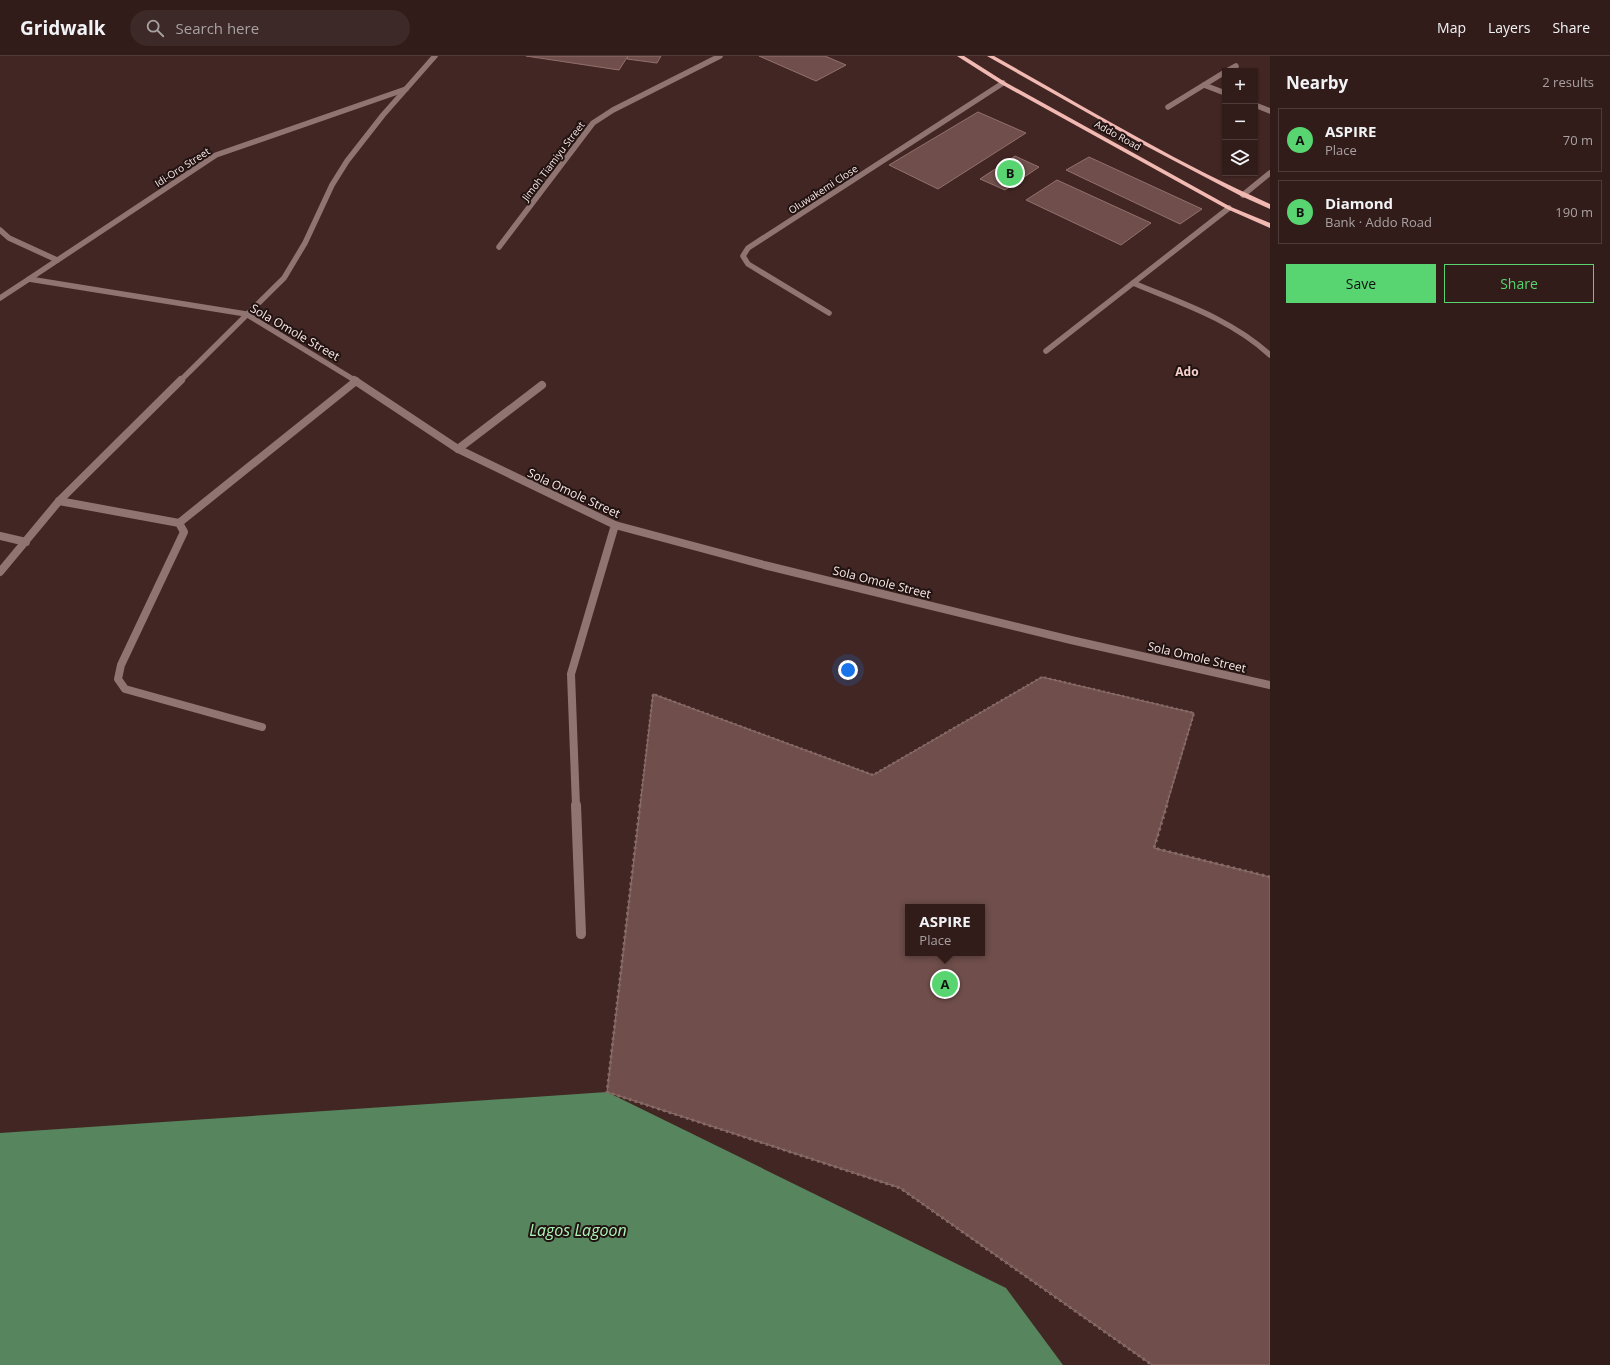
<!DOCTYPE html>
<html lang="en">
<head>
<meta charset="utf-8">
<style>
	:root { --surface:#321c1a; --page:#3d2927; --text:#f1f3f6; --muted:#a8a1a2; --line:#4d3a39; --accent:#58d570 }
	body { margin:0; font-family:"Open Sans",sans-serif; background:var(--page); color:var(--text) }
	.controls { position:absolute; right:12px; top:12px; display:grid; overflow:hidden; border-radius:0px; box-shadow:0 1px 3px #0004 }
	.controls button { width:36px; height:36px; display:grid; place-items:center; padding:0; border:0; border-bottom:1px solid var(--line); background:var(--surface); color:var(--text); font:20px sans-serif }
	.you { position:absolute; left:848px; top:614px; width:14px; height:14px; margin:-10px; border:3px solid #fff; border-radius:50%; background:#1a73e8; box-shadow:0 0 0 6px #1a73e833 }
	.badge { display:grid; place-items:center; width:26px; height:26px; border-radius:50%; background:var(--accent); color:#111; font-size:13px; font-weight:700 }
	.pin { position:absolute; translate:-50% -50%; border:2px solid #fff; box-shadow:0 1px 4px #0006 }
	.popup { position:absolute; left:905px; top:848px; width:80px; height:52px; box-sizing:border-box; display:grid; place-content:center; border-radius:0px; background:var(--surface); filter:drop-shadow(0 1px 3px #0005); font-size:13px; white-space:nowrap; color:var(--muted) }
	.popup b { font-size:15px; color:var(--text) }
	.popup::after { content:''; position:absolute; left:50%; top:100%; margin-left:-8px; border:8px solid transparent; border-top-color:var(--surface) }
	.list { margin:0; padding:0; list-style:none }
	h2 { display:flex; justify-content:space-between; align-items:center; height:52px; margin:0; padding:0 16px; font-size:17px }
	h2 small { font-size:13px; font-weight:400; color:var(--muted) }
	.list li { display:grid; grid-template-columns:26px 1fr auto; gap:12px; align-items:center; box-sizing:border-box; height:64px; margin:0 8px 8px; padding:0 8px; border:1px solid var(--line); border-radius:0px }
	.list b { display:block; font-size:15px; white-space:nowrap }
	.list p { margin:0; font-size:13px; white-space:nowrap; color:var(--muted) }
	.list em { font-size:13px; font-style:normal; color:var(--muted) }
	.actions { display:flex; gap:8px; padding:12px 16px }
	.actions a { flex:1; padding:9px 0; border:1px solid var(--accent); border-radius:0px; text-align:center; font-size:14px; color:var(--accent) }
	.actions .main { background:var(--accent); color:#111 }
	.icon { flex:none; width:22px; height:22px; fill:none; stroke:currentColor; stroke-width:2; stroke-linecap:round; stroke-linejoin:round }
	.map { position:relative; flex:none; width:1270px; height:1309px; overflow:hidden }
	header { display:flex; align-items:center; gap:24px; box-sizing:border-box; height:56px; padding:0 20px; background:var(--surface); border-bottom:1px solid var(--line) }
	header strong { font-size:19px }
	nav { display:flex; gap:22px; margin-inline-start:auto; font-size:14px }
	.search { width:280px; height:36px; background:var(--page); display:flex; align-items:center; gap:10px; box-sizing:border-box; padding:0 14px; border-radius:22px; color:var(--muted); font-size:15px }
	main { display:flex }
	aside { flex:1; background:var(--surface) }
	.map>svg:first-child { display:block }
	.water { fill:#57855d }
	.building { fill:#6f4e4b; stroke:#93706c; fill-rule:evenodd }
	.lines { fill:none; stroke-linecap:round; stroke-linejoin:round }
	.path-far1 { stroke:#836a67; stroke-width:2.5; stroke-dasharray:2 3; stroke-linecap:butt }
	.path { stroke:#836a67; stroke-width:3; stroke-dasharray:2.5 3.5; stroke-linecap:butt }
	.service { stroke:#907471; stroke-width:5.5 }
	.minor-far2 { stroke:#907471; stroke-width:5.5 }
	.minor-far1 { stroke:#907471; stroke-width:8 }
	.minor { stroke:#907471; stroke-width:10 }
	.tertiary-far1 { stroke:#907471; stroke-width:5.5 }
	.tertiary { stroke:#907471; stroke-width:8 }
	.primary { fill:#f2b9b2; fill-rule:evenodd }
	.labels { text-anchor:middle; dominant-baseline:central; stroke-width:4; stroke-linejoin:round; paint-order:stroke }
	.far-street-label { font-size:10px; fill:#fce8e5; stroke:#201312 }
	.street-label { font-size:12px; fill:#fce8e5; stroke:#201312 }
	.far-quarter-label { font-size:12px; font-weight:bold; fill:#f7d0cb; stroke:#201312 }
	.near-water-label { font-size:16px; font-style:italic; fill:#aef4b6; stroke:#201312 }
</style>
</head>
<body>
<header>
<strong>Gridwalk</strong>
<div class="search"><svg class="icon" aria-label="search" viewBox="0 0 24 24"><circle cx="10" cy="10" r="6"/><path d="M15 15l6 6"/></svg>Search here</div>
<nav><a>Map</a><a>Layers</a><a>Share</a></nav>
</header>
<main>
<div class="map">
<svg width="1270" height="1309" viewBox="0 0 1270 1309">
	<rect width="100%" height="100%" fill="#422623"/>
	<path class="water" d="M607,1036L1006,1232L1063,1309H0V1077Z"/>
	<g class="building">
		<path d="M526,0H628L619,14Z"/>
		<path d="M628,0H661L657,7L627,3Z"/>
		<path d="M759,0H825L846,9L816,25Z"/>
		<path d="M978,56L1026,77L938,133L889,109Z"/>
		<path d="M1015,100L1039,111L1005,134L980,123Z"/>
		<path d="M1089,101L1202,153L1180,168L1066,114Z"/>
		<path d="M1057,124L1151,167L1121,189L1026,144Z"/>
		<path d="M1042,621L1194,657L1154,792L1270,821V1309H1152L900,1132L607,1036L653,638L873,719ZM908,851H982V897H908Z"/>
	</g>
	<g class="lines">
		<path class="path-far1" d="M640,750L653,638L873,719L1042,621L1194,657L1166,750"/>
		<g class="path">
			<path d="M640,749L607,1036L900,1132L1152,1309"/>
			<path d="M1167,749L1154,792L1270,821"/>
		</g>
		<g class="service">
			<path d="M1227,15L1236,10"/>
			<path d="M1204,29L1225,37"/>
			<path d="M1255,49L1270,55"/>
			<path d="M1168,51L1225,16"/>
		</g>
		<g class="minor-far2">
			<path d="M1243,139L1270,117"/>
			<path d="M0,174L9,182L57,204"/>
			<path d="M499,191L593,67L613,54L720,0"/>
			<path d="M29,223L216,99L406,33"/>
			<path d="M1133,227C1181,247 1231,263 1270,299"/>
			<path d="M829,257L748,208L743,200L748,192L1003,27"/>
			<path d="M1046,295L1229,152"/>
			<path d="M180,325L284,222L305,187L332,129L347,105L383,59L435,0"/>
		</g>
		<g class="minor-far1">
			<path d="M458,393L542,329"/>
			<path d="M59,445L179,467L184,476L121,609L118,623L125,633L262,671"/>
			<path d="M179,467L356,325"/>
			<path d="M0,480L26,486"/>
			<path d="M0,516L59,445L181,324"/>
			<path d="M576,750L571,618L615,469"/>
		</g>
		<path class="minor" d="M576,749L581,878"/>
		<path class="tertiary-far1" d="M0,242L29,223L246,258L356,325"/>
		<path class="tertiary" d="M354,324L458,393L615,469L764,509L1071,584L1270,629"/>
		<g class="primary">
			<path d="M957,0H964L1005,26L1231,151L1270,167V172L1227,153L1001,28Z"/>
			<path d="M987,0H994C1085,51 1175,106 1270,148V153L1241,140L1146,90Z"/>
		</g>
	</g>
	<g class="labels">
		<g class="far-street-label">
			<text transform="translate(1118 79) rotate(29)">Addo Road</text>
			<text transform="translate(553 105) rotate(-53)">Jimoh Tiamiyu Street</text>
			<text transform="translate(182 111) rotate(-33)">Idi-Oro Street</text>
			<text transform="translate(823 133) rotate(-33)">Oluwakemi Close</text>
		</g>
		<g class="street-label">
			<text transform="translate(295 276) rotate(30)">Sola Omole Street</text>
			<text transform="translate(574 437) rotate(25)">Sola Omole Street</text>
			<text transform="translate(882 526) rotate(14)">Sola Omole Street</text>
			<text transform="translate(1197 601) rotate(13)">Sola Omole Street</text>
		</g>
		<g class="far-quarter-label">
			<text x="1187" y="315">Ado</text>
		</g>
		<g class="near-water-label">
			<text x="578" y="1174">Lagos Lagoon</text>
		</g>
	</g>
</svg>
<div class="controls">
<button>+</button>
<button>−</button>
<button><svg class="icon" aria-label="layers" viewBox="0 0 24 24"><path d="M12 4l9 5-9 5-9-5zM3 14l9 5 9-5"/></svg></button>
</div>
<div class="you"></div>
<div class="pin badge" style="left:945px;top:928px">A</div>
<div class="popup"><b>ASPIRE</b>Place</div>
<div class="pin badge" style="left:1010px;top:117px">B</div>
</div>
<aside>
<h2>Nearby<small>2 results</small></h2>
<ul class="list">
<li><span class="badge">A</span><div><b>ASPIRE</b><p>Place</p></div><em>70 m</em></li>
<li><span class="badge">B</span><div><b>Diamond</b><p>Bank · Addo Road</p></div><em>190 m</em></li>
</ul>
<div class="actions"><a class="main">Save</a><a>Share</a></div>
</aside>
</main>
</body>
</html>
